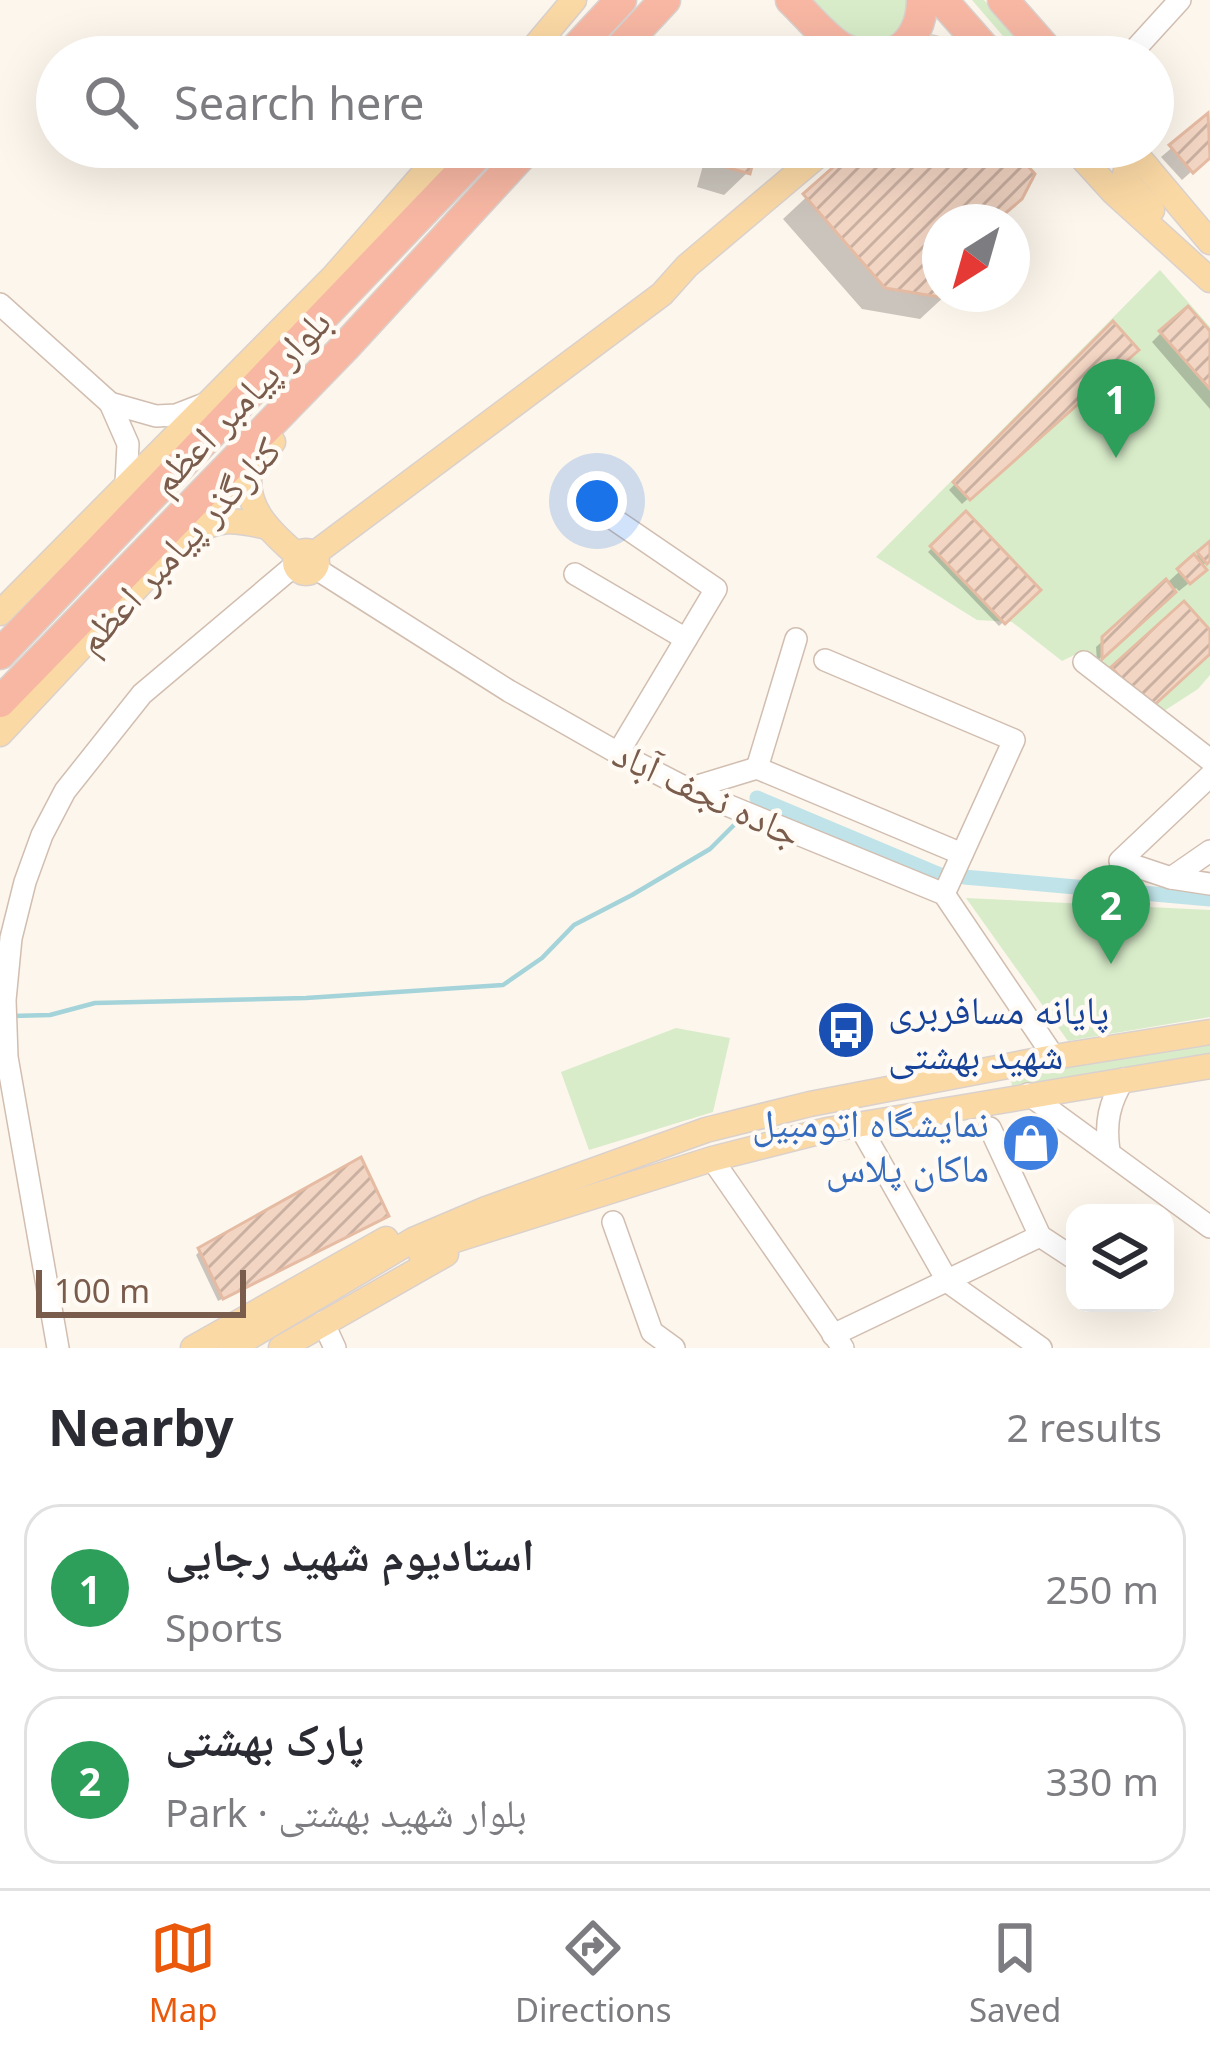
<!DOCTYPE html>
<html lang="en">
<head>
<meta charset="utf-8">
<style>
	:root { --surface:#fff; --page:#f2f2f3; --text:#2b2b33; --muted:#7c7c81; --line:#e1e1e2; --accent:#ea580c }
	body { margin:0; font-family:"Noto Sans","Noto Naskh Arabic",sans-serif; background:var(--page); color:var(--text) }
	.controls { position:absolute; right:36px; bottom:36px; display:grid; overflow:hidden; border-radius:24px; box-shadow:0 12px 48px #0002 }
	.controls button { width:108px; height:108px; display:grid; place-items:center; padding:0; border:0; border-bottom:3px solid var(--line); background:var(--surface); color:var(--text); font:60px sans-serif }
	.compass { position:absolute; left:922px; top:204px; width:108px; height:108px; border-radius:50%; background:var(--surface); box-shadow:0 12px 48px #0002; rotate:217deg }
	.scale { position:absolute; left:36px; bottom:30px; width:210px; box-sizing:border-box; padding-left:12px; border:6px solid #7a5c4d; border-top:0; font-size:33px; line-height:42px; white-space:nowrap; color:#7a5c4d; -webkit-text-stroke:9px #fffaf3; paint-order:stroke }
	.you { position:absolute; left:597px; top:501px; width:42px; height:42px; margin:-30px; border:9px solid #fff; border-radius:50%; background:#1a73e8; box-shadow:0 0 0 18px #1a73e833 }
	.badge { display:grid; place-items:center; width:78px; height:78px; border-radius:50%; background:var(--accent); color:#fff; font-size:39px; font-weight:700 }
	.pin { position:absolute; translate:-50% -99px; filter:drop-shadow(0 3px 6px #0008) }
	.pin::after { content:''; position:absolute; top:63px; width:42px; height:36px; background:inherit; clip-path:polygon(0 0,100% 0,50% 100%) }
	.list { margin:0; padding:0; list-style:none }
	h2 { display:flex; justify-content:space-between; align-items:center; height:156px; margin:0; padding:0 48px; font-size:51px }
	h2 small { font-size:39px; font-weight:400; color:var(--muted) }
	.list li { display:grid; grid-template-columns:78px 1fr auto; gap:36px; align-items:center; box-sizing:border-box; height:168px; margin:0 24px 24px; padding:0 24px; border:3px solid var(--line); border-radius:36px }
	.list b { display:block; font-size:45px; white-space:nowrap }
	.list p { margin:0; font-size:39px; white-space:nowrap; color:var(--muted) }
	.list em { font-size:39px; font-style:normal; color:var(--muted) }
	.icon { flex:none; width:66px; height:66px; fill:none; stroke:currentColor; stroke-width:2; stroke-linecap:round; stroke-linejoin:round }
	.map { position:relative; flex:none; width:1210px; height:1348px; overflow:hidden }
	.search { position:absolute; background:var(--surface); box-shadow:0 12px 48px #0002; left:36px; right:36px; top:36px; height:132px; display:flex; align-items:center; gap:30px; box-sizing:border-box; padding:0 42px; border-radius:66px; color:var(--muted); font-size:45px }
	.sheet { height:540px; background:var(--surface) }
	nav { display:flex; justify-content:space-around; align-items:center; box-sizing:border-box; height:168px; border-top:3px solid var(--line); background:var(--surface); font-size:33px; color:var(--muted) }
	nav a { display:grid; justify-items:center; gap:6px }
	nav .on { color:var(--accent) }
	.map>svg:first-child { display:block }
	.green { fill:#d8ecc9 }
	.shadow { fill:#0003 }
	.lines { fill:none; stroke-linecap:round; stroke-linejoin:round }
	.stream { stroke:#a5d3da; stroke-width:4.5 }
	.canal { stroke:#bfe3e8; stroke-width:15 }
	.building { fill:url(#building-hatch); stroke:#e6bba3; stroke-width:3 }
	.minor-casing { stroke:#d1beb0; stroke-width:24 }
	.major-casing { stroke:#dad1cd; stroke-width:27 }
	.highway-casing { stroke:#dad1cd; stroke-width:33 }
	.minor { stroke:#fff; stroke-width:21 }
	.major { stroke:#fbd9a5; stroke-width:24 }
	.highway { stroke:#f7b7a3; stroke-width:30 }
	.labels { text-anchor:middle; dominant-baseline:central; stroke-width:9; stroke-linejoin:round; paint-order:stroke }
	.street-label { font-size:39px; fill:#7a5c4d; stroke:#fffaf3 }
	.transit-label { font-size:39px; fill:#164399; stroke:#fffaf3; text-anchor:start }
	.shop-label { font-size:39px; fill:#366cbe; stroke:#fffaf3; text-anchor:end }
</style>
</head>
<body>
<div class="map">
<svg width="1210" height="1348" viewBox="0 0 1210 1348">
	<defs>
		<pattern id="building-hatch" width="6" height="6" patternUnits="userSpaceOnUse" patternTransform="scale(3)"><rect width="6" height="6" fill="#f3d5c3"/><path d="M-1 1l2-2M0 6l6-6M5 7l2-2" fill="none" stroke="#cab0a1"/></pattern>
	</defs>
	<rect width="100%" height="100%" fill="#fdf6ec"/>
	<g class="green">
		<path d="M791,0H911L907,17L879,55Z"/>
		<path d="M972,0H984L1033,57H1021Z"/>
		<path d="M1160,270L1210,327V675L1198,689L1164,711L1085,650L1062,661L1012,622L977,620L876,557Z"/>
		<path d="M966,898L1210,910V1017L1068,1041Z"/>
		<path d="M676,1028L730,1038L713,1112L589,1150L561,1072Z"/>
		<path d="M1210,1042V1054L1012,1086L1010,1074Z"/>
	</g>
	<g class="shadow">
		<path d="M1208,117L1210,155L1182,180L1161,157Z"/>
		<path d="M692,147H763L751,158L747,173L724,195L697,187L707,151Z"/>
		<path d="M860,147H1007L995,222H940V294H947L920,319L862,309L783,219Z"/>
		<path d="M1113,325L1135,350L962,504L949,490Z"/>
		<path d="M1161,333L1210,336V409L1152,342Z"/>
		<path d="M966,516L1037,590L999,626L928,552Z"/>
		<path d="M1210,544V559L1201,567L1194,579L1179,591L1176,588L1097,661L1096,647Z"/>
		<path d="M381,1219L218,1301L196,1255L200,1251Z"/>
	</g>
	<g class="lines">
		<g class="stream">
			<path d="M753,802L757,798"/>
			<path d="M12,1016L50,1015L95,1003L306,998L503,985L542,958L574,925L632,895L710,849L737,822"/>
		</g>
		<g class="canal">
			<path d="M757,798L940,875"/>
			<path d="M964,877L1210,899"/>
		</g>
	</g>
	<g class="building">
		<path d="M1208,113L1210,158L1193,173L1169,145Z"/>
		<path d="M723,147H757L750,174L718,165Z"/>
		<path d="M856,147H1011L1035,174L1022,199L995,222H940V294H950L945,298L885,288L803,194Z"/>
		<path d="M1188,306L1210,331V389L1159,331Z"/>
		<path d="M1113,321L1139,350L970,500L953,482Z"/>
		<path d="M966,511L1041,590L1005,624L930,546Z"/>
		<path d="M1210,541V561L1207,564L1197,552Z"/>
		<path d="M1194,554L1207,570L1190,584L1177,569Z"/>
		<path d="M1166,579L1176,592L1102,659V637Z"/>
		<path d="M1184,601L1210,630V654L1150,709L1111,667Z"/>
		<path d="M361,1157L389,1216L223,1299L198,1248Z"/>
	</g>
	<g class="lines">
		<g class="minor-casing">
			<g id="minor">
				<path d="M1128,57L1180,0"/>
				<path d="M0,304L110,403L156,416L176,415L207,403"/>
				<path d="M110,403L128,444L126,483"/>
				<path d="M596,507L716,589L618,753"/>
				<path d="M315,568L509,691L618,753L688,789L944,894L1054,1057"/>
				<path d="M575,574L686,639"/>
				<path d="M825,660L1014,740L944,894"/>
				<path d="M1084,662L1210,760"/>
				<path d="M757,768L796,639"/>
				<path d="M1210,776L1120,861L1171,878L1210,884"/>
				<path d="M688,789L757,768L962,854"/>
				<path d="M1171,878L1210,851"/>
				<path d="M1028,1094L1210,1227"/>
				<path d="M858,1123L948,1282L1041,1348"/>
				<path d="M990,1128L1040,1236L1075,1259"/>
				<path d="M1109,1151C1105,1123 1109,1103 1124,1079"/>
				<path d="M712,1159L843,1348"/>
				<path d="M613,1222L652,1332L674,1348"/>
				<path d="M323,1322L335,1348"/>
				<path d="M833,1335L1040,1236"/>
				<path d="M58,1348L7,1057L5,1000L11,938L25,882L42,835L65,791L142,694L295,565"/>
			</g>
		</g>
		<g class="major-casing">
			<g id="major">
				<path d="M526,57L574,0"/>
				<path d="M909,57C921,47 933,42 944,57"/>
				<path d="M1072,147L1113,192L1210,280"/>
				<path d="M1130,147L1210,242"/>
				<path d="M1147,167L1135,164L1127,167L1124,178L1152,210"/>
				<path d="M251,465C241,505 269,531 297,555"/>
				<path d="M194,534C217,517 236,520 263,526"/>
				<circle cx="306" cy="562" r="11"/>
				<path d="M314,554L662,294L687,266L828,147"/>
				<path d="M0,613L334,276L447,147"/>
				<path d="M0,734L273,442"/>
				<path d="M421,1254L452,1241L712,1159L827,1130L1210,1066"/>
				<path d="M193,1348L386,1239"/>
				<path d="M231,1348L413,1240L486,1209L706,1130L810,1104L1054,1057L1210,1032"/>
				<path d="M281,1348L446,1254"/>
			</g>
		</g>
		<g class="highway-casing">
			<g id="highway">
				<path d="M791,0C807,15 823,36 841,47C884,71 922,47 922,0"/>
				<path d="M942,0L992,57"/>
				<path d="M1003,0L1053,57"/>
				<path d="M568,57L621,0"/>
				<path d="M612,57L665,0"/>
				<path d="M0,654L485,147"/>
				<path d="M0,702L345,347L529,147"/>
			</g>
		</g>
		<use href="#minor" class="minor"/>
		<use href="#major" class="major"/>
		<use href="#highway" class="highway"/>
	</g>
	<defs>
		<g id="bus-disc" transform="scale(3)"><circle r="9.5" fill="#1a4fb4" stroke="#fffaf3"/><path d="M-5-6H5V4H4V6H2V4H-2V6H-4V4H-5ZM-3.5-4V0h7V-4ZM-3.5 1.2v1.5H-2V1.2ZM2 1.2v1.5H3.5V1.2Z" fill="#fff"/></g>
		<g id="shop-disc" transform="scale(3)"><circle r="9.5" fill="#3f7fe0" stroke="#fffaf3"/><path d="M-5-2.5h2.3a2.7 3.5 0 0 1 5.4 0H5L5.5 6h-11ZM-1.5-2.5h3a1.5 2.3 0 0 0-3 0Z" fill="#fff"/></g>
	</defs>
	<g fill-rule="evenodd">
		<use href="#bus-disc" x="846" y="1030"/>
		<use href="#shop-disc" x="1031" y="1143"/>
	</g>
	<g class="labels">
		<g class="street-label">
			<text transform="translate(239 400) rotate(-46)">بلوار پیامبر اعظم</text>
			<text transform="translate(177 544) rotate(-47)">کنارگذر پیامبر اعظم</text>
			<text transform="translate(708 792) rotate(25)">جاده نجف آباد</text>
		</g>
		<g class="transit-label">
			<text x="888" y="1008">پایانه مسافربری<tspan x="888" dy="45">شهید بهشتی</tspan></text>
		</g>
		<g class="shop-label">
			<text x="989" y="1121">نمایشگاه اتومبیل<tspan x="989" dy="45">ماکان پلاس</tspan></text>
		</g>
	</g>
</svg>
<div class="controls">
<button><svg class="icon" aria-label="layers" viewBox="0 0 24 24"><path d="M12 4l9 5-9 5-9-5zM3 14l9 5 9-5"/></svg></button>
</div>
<svg class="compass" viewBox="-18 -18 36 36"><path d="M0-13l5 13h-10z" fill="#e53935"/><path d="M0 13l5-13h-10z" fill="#7c7c81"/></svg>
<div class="scale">100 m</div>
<div class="you"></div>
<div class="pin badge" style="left:1116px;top:458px;background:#2e9e5b">1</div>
<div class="pin badge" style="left:1111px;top:964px;background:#2e9e5b">2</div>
<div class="search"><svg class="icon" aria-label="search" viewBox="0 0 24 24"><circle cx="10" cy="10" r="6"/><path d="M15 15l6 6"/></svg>Search here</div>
</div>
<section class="sheet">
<h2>Nearby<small>2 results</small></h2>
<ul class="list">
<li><span class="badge" style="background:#2e9e5b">1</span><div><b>استادیوم شهید رجایی</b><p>Sports</p></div><em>250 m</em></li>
<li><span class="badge" style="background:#2e9e5b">2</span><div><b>پارک بهشتی</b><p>Park · بلوار شهید بهشتی</p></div><em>330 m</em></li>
</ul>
</section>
<nav>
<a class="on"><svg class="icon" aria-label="map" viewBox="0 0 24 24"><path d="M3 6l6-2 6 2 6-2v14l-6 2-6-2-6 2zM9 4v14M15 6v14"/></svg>Map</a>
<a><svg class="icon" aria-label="directions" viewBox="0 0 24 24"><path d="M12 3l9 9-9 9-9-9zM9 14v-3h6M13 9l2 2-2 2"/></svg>Directions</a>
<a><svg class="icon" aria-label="saved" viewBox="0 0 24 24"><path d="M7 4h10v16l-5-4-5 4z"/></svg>Saved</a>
</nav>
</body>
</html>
